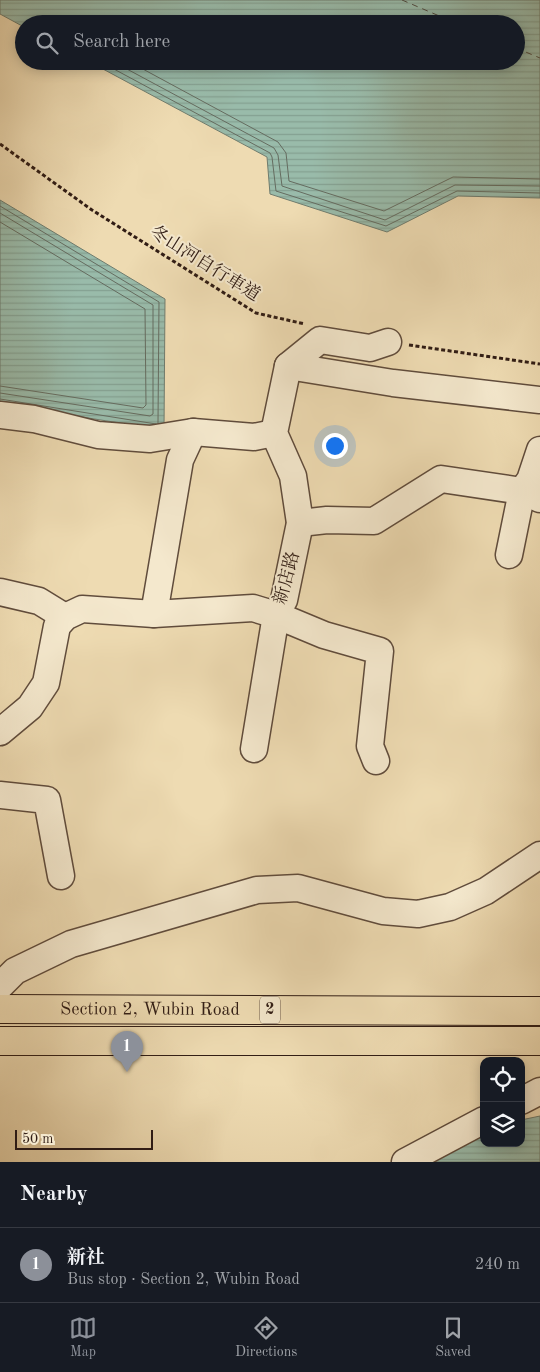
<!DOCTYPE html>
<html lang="en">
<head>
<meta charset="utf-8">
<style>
	:root { --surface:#171b24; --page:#242831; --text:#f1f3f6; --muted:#9ea1a6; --line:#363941; --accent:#8c9099 }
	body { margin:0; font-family:"Old Standard TT","Noto Serif TC",serif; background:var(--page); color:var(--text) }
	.controls { position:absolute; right:15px; bottom:15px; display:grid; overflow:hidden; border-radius:10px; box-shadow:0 2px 12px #0003 }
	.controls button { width:45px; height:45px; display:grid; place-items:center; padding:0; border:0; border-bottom:1px solid var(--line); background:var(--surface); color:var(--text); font:25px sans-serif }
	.scale { position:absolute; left:15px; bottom:12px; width:138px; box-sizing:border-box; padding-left:5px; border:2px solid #311d15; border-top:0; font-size:14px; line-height:18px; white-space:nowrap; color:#311d15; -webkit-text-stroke:4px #f4e8cd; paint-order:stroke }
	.you { position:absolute; left:334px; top:445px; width:18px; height:18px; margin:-12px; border:4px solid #fff; border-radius:50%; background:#1a73e8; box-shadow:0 0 0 8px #1a73e833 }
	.badge { display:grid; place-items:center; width:32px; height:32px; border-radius:50%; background:var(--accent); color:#fff; font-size:16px; font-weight:700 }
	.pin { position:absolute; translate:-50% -41px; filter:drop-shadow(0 1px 2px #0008) }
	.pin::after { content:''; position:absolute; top:26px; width:18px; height:15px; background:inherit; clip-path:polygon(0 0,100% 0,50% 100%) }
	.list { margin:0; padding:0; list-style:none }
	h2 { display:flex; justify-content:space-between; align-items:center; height:65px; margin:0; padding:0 20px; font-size:21px }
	h2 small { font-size:16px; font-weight:400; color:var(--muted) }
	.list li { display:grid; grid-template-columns:32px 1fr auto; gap:15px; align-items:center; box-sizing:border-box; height:75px; padding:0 20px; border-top:1px solid var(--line) }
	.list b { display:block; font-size:19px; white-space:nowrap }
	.list p { margin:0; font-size:16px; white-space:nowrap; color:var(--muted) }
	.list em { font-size:16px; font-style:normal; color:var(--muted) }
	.icon { flex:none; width:28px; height:28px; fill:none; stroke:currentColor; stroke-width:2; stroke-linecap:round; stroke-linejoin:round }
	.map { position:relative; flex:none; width:540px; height:1162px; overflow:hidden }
	.search { position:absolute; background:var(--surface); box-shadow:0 2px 12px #0003; left:15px; right:15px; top:15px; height:55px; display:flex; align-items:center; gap:12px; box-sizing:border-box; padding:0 18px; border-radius:28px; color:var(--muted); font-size:19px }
	.sheet { height:140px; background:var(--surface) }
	nav { display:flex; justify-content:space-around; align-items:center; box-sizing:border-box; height:70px; border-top:1px solid var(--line); background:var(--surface); font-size:14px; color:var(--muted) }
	nav a { display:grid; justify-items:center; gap:2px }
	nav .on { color:var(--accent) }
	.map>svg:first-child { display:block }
	.water { fill:url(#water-rules); stroke:#6f7c6e }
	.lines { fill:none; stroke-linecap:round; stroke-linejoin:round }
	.shore { stroke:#656c60; stroke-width:1 }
	.ferry { stroke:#504c42; stroke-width:1; stroke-dasharray:6 5; stroke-linecap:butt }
	.minor-casing { stroke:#604c3c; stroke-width:29 }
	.major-casing { stroke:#311d15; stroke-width:30 }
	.path { stroke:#311d15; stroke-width:3; stroke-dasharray:4 2.5; stroke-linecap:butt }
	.minor { stroke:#f4e8cd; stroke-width:26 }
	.major { stroke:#eedbb2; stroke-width:28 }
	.labels { text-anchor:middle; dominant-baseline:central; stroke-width:4; stroke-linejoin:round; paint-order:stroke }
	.shield { fill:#f4e8cd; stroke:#6c5a4c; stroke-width:1 }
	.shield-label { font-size:16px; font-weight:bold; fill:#311d15 }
	.street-label { font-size:18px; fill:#311d15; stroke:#f4e8cd }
</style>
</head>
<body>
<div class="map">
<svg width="540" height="1162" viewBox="0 0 540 1162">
	<defs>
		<pattern id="water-rules" width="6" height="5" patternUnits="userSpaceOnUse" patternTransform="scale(1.25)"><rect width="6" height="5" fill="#9ba"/><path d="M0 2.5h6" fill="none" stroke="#84a091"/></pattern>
	</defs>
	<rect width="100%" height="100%" fill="#eedbb2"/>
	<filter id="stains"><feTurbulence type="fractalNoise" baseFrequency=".004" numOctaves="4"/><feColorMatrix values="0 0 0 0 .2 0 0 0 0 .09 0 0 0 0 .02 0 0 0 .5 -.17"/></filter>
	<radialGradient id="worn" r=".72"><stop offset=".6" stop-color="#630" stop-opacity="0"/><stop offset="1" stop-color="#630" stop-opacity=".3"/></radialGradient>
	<g class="water">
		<path d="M0,0H540V198L458,196L387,232L270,194L267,157L88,61H516V24H24V27L0,14Z"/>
		<path d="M0,200L165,299L164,430L0,404Z"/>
		<path d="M540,1116V1162H431L484,1134V1143H521V1120Z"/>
	</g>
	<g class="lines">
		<g class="shore">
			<path d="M99,61L270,153L272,157L276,191L386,226L457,191L540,193"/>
			<path d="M112,61L274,148L278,155L282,186L385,220L455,185L540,186"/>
			<path d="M128,61L278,142L286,153L289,181L384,211L453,177L540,179"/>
			<path d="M0,206L159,302L158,423"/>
			<path d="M0,213L153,305V414L150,416L0,393"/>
			<path d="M0,222L145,309L146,405L143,408L0,386"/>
			<path d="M0,399L156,424"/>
		</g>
		<g class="ferry">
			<path d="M402,0L458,24"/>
			<path d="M516,48L540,58"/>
		</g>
		<g class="minor-casing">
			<g id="minor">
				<path d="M288,366L393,383L540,400"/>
				<path d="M0,415L34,419L98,435L150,439L193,432L254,437L274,433"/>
				<path d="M300,523L327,520L374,521L441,479L522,491L540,499"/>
				<path d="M509,555L522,491L530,480L540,450"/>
				<path d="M0,592L39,601L65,617"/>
				<path d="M154,614L180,460L193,432"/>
				<path d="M0,732L30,707L46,683L57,626L65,617L82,609L154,614L253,608L276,615L284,600L300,523L293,476L274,433L288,366L320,340L370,348L388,342"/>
				<path d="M254,749L276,615L324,635L380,651L370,746L376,761"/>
				<path d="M0,795L47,800L61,876"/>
				<path d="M0,986L15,971L71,944L257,890L298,888L383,911L418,914L450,907L486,891L540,855"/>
				<path d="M521,1101L540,1091"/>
				<path d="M405,1162L484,1120"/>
			</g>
		</g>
		<g class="major-casing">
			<g id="major">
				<path id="s1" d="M0,1009L540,1011"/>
				<path d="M0,1041H540"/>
			</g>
		</g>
		<g class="path">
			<path d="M0,144L92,210L256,313L305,324"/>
			<path d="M409,345L540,364"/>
		</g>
		<use href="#minor" class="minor"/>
		<use href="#major" class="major"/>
	</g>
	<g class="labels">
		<rect class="shield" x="260" y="996.5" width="20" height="27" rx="4"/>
		<g class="shield-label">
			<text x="270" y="1010">2</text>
		</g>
		<g class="street-label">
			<text transform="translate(205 264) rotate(32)">冬山河自行車道</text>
			<text transform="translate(287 578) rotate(-75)">新店路</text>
			<text stroke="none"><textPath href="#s1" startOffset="150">Section 2, Wubin Road</textPath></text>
		</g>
	</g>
	<rect width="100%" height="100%" filter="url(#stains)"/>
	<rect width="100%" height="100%" fill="url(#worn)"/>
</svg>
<div class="controls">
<button><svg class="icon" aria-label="locate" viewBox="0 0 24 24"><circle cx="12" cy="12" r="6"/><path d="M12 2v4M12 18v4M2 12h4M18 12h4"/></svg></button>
<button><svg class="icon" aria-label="layers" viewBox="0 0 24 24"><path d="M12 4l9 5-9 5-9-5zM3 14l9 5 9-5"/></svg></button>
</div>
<div class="scale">50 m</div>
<div class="you"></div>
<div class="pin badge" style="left:127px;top:1072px">1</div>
<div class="search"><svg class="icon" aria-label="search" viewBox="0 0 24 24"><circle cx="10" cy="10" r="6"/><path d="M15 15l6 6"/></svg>Search here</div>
</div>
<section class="sheet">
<h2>Nearby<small></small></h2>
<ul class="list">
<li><span class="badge">1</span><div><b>新社</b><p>Bus stop · Section 2, Wubin Road</p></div><em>240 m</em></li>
</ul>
</section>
<nav>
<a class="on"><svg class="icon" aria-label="map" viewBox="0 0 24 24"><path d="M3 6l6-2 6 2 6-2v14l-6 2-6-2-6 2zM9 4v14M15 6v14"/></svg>Map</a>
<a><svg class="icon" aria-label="directions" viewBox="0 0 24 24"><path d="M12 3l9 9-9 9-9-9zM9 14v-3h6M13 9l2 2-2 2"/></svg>Directions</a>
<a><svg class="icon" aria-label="saved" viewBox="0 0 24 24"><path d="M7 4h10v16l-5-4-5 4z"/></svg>Saved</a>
</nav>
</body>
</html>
